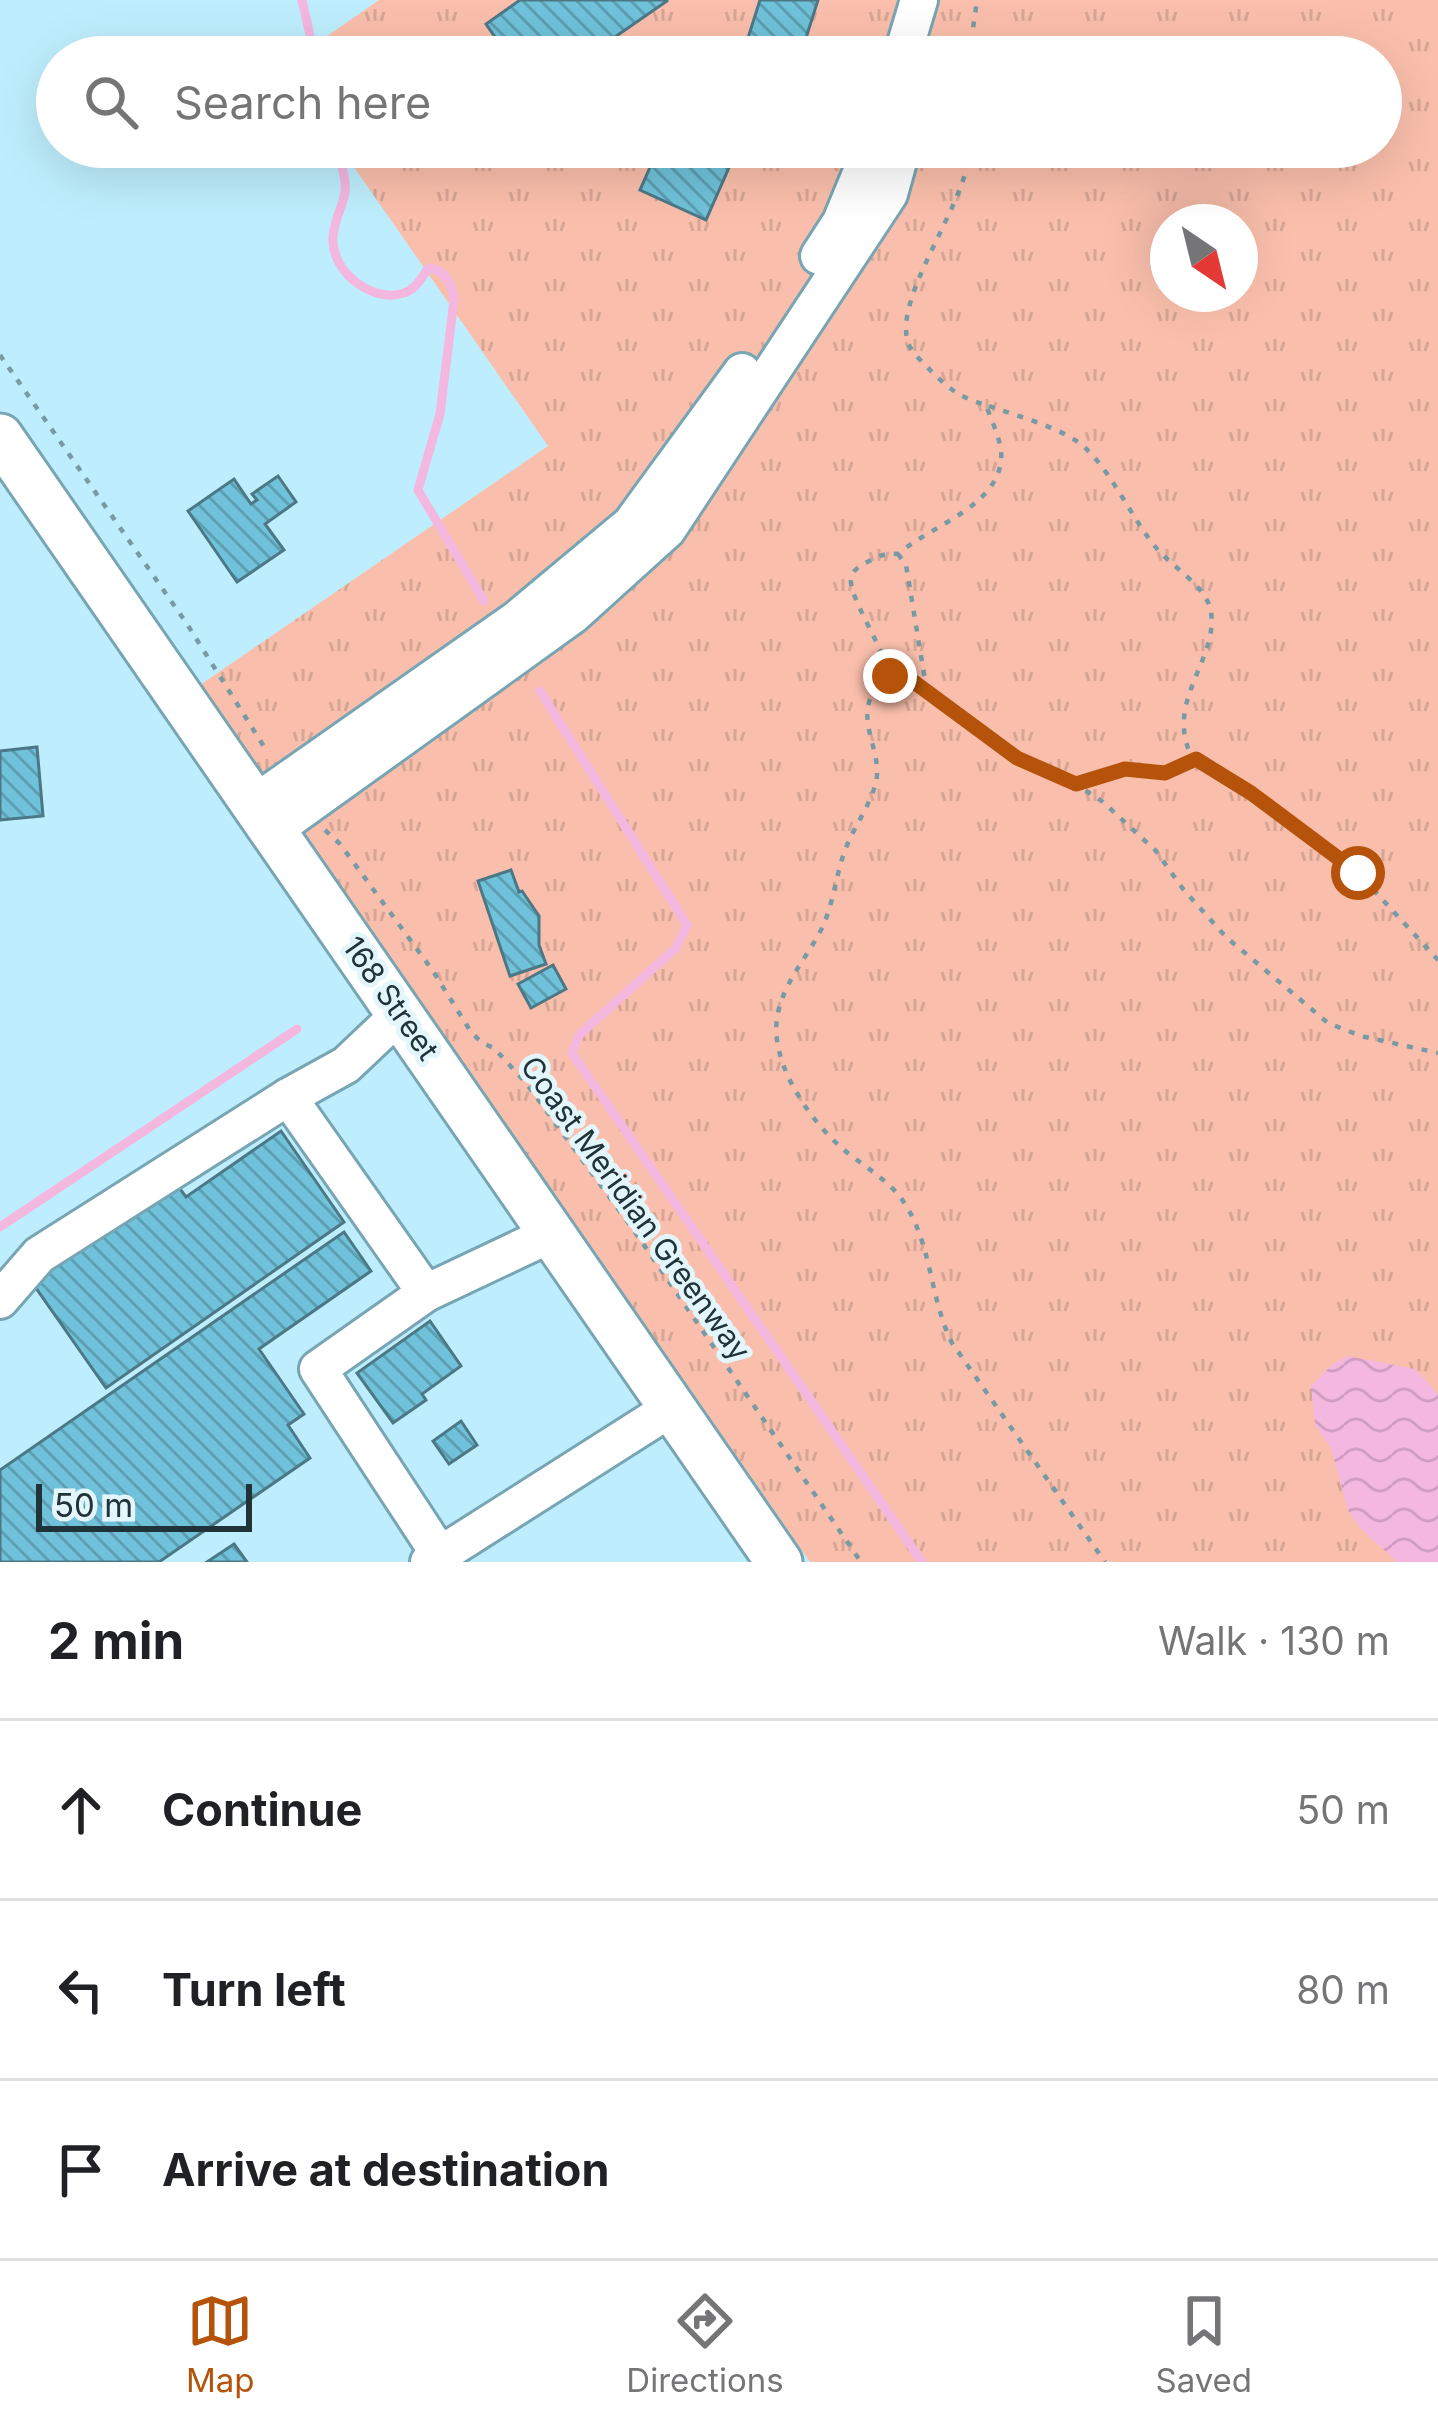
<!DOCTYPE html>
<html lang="en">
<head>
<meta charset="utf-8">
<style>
	:root { --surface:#fff; --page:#f2f2f2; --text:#202124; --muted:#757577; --line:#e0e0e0; --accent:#b45309 }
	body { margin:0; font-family:Inter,sans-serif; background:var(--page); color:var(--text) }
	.compass { position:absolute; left:1150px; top:204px; width:108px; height:108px; border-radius:50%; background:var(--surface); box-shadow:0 12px 48px #0002; rotate:145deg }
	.scale { position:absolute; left:36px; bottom:30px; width:216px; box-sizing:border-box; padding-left:12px; border:6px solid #203339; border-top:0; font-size:33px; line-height:42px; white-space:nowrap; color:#203339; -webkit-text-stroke:9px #e3f6fc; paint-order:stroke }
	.stop { position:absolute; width:36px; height:36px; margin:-27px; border:9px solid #b45309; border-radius:50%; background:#fff }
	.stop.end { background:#b45309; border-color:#fff; box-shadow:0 3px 12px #0008 }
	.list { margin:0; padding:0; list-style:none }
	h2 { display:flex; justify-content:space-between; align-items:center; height:156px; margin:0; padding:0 48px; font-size:51px }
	h2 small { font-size:39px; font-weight:400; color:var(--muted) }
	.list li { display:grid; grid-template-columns:78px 1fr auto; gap:36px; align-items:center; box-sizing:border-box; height:180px; padding:0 48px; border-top:3px solid var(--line) }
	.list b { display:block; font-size:45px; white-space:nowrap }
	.list em { font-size:39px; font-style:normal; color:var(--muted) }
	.icon { flex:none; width:66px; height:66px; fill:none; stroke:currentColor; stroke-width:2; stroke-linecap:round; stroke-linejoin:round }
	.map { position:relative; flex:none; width:1438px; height:1562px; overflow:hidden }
	.search { position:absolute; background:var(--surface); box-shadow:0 12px 48px #0002; left:36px; right:36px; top:36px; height:132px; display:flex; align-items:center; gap:30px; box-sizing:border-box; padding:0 42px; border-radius:66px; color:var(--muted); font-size:45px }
	.sheet { height:696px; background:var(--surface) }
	nav { display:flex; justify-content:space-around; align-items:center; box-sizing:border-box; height:168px; border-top:3px solid var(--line); background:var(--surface); font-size:33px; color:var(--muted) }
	nav a { display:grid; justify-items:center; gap:6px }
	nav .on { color:var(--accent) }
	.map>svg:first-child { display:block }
	.grass { fill:url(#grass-tufts); fill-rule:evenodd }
	.water { fill:url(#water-waves) }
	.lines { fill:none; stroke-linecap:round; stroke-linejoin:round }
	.stream { stroke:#f4b7e0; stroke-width:9 }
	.building { fill:url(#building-back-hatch); stroke:#4c7886; stroke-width:3 }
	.minor-casing { stroke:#77a5b3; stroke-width:42 }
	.major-casing { stroke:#77a5b3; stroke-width:51 }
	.path { stroke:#779aa5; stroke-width:4.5; stroke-dasharray:6 9; stroke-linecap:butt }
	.minor { stroke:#fff; stroke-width:36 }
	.major { stroke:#fff; stroke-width:45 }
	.route { stroke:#b45309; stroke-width:15 }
	.labels { text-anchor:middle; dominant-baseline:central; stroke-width:10; stroke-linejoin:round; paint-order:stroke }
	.street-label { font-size:30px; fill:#203339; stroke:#e3f6fc }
</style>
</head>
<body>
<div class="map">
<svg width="1438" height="1562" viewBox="0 0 1438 1562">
	<defs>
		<pattern id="grass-tufts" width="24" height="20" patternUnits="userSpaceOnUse" patternTransform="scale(3)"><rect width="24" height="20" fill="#fabfac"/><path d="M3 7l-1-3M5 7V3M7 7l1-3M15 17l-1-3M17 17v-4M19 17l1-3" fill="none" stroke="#d6a595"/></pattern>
		<pattern id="water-waves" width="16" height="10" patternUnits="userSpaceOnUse" patternTransform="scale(3)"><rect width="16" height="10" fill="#f4b7e0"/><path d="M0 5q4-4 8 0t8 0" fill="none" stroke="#d19ec1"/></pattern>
		<pattern id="building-back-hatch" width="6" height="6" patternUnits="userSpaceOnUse" patternTransform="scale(3)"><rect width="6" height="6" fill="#70c2da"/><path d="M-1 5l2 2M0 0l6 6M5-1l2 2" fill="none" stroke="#5c9eb2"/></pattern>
	</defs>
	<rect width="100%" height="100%" fill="#beeefd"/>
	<path class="grass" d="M379,0H1438V1562H810L200,685L548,446L340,147H1381V57H297ZM1168,222H1240V294H1168Z"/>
	<path class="water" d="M1348,1356L1415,1369L1438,1394V1562H1397L1361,1529L1348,1510L1331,1448L1315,1425L1311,1386L1333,1364Z"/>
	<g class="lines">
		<g class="stream">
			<path d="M302,0L315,57"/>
			<path d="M336,147C340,161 347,179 345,193C342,208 333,223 333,238C331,271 372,304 404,293C417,289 421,277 429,268C446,270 452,285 454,300L440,414L418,490L484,601"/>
			<path d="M540,691L687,925L676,948L579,1035L572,1053L922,1562"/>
			<path d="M0,1227L297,1029"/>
		</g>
	</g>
	<g class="building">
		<path d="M520,0H667V1L586,57H509L486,24Z"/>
		<path d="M760,0H818L800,57H742Z"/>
		<path d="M659,147H738L706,220L640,190Z"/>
		<path d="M278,476L296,502L265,524L284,550L237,582L188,511L234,479L251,504L257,500L252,494Z"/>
		<path d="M37,747L43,816L0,820V751Z"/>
		<path d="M511,870L519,892L522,891L539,916V945L546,964L510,976L478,881Z"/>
		<path d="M553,965L566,989L531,1008L518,984Z"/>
		<path d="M281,1131L344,1222L106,1388L29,1278L172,1178L186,1197Z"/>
		<path d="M344,1232L371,1271L259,1349L304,1414L288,1425L310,1458L159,1562H0V1470Z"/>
		<path d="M430,1321L461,1366L422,1394L426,1400L393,1423L357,1373Z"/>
		<path d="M461,1421L477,1445L449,1464L433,1441Z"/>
		<path d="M234,1544L247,1562H207Z"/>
	</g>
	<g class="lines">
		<g class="minor-casing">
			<g id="minor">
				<path d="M902,57L919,0"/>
				<path d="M819,256L841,222L872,147"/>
				<path d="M255,803L516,620L631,524L742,372"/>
				<path d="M274,830L573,615L667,530L889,194L902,147"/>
				<path d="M288,1097L426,1293L553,1233"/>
				<path d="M426,1293L318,1369L440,1555"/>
				<path d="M0,1300L39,1255L288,1097L346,1065L401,1013"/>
				<path d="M429,1562L673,1407"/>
			</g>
		</g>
		<g class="major-casing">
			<path id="major" d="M0,437L779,1562"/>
		</g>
		<g class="path">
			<path d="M969,57L977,0"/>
			<path d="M970,147C969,202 893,295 908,342C911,353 923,362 931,371C949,389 961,398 986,405C991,419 999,436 1001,450C1006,505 932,524 898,554C887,553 881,555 871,560C862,565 853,568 851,579C848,595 885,651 890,676C842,709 887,749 875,786C868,809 852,830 844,853C835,879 833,907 820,932C805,960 785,981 778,1013C767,1060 810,1121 843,1149C864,1167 890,1180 905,1204C932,1246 930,1299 952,1343L1105,1562"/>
			<path d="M0,355L187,624L268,753"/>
			<path d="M989,406C1017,416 1049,424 1075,440C1107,460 1131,519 1158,550C1174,568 1208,588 1211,612C1218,660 1165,701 1191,755L1251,793L1358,873L1438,960"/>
			<path d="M898,554L906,565L927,692L1017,758L1076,784L1103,802L1156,851L1183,889L1226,937L1328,1023L1361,1036L1438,1053"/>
			<path d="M890,676L906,678L927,692"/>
			<path d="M1076,784C1092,783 1105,771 1121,770C1154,767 1165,780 1195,759"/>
			<path d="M325,830L340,844L433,971L471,1032L482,1043L494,1048L526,1083L635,1232L861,1562"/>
		</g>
		<use href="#minor" class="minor"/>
		<use href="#major" class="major"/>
	</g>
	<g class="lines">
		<path class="route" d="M890,676L914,682L1017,758L1076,784L1125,769L1165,773L1196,759L1251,793L1358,873"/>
	</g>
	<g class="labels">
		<g class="street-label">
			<text transform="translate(391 998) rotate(55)">168 Street</text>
			<text transform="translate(636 1208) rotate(54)">Coast Meridian Greenway</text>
		</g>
	</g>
</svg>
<svg class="compass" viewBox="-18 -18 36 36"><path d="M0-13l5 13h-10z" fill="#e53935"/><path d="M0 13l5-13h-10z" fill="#757577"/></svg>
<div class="scale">50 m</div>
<div class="stop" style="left:1358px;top:873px"></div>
<div class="stop end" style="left:890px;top:676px"></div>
<div class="search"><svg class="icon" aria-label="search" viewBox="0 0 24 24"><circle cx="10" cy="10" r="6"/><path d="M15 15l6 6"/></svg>Search here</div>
</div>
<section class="sheet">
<h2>2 min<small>Walk · 130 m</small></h2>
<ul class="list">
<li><svg class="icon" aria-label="ahead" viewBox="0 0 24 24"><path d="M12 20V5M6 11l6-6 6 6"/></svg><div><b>Continue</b></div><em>50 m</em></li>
<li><svg class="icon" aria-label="left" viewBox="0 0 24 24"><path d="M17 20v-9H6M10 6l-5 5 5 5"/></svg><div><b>Turn left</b></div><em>80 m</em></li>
<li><svg class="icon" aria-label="arrive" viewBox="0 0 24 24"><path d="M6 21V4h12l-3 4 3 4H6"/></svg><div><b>Arrive at destination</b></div></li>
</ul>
</section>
<nav>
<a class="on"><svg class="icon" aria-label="map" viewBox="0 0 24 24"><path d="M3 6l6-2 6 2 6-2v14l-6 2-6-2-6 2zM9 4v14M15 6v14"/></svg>Map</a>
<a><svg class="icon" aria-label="directions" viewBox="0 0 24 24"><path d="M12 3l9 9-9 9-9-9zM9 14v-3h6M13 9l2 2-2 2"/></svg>Directions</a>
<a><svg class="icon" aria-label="saved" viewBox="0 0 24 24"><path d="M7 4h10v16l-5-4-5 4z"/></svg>Saved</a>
</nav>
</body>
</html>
